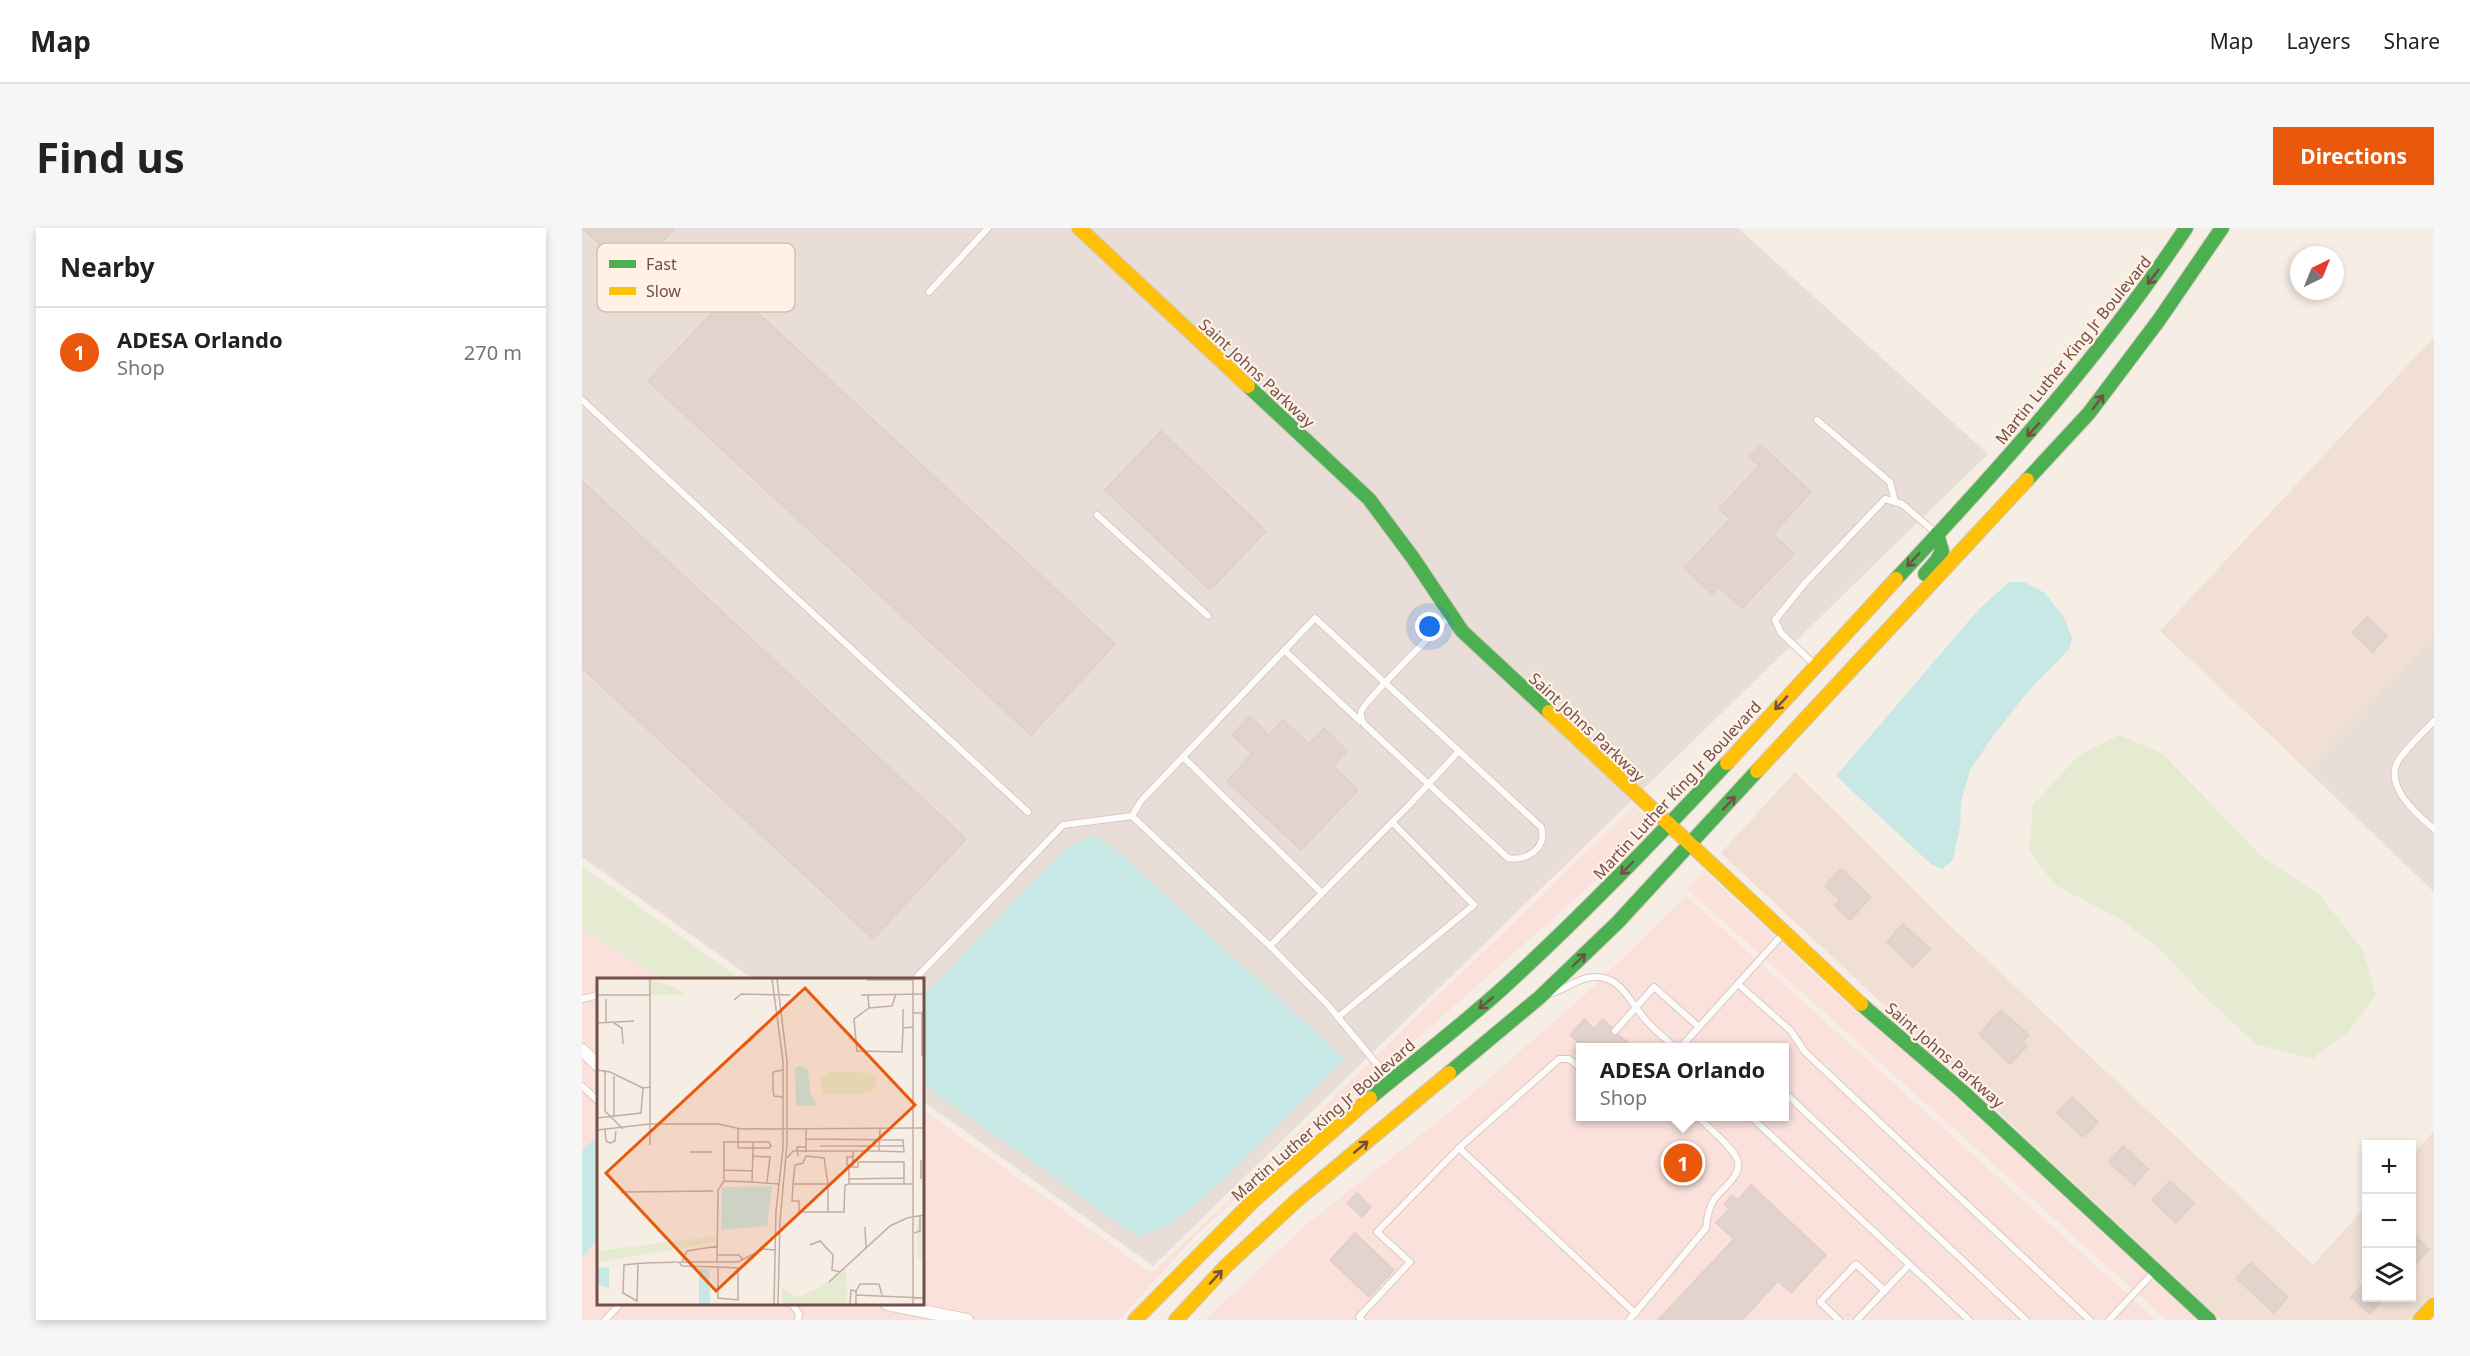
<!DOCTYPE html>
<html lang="en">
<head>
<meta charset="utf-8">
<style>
	:root { --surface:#fff; --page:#f6f6f6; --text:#222; --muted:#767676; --line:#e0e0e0; --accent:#ea580c }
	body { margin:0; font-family:"Noto Sans",sans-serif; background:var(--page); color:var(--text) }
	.controls { position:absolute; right:18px; bottom:18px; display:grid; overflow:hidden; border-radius:0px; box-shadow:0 3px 9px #0003 }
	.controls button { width:54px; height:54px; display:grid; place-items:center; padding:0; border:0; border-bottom:2px solid var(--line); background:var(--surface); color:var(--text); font:30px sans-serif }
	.compass { position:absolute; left:1708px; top:18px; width:54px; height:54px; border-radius:50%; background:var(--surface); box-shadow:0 3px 9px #0003; rotate:43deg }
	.you { position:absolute; left:848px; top:399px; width:21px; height:21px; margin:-15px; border:4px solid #fff; border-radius:50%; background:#1a73e8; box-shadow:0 0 0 9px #1a73e833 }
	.badge { display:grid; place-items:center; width:39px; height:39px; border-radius:50%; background:var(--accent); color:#fff; font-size:20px; font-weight:700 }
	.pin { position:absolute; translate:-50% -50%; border:3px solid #fff; box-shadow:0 2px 6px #0006 }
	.popup { position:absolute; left:994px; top:815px; width:213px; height:78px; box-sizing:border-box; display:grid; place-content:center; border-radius:0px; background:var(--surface); filter:drop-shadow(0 2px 4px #0005); font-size:20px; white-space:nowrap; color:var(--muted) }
	.popup b { font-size:22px; color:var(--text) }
	.popup::after { content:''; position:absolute; left:50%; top:100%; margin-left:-12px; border:12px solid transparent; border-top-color:var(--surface) }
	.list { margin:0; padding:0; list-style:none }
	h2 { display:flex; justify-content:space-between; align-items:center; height:78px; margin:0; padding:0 24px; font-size:26px }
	h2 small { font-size:20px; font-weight:400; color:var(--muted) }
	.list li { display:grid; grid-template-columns:39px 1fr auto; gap:18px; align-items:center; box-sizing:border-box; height:90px; padding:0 24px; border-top:2px solid var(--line) }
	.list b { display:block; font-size:22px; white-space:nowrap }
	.list p { margin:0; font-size:20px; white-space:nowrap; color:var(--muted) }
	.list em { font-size:20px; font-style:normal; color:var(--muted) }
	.icon { flex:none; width:33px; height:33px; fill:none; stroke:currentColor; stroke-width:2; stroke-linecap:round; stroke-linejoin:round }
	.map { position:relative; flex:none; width:1852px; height:1092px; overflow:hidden; border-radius:0px }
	header { display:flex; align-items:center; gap:36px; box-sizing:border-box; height:84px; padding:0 30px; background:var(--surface); border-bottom:2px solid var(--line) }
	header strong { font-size:28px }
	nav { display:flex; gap:33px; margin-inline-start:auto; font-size:21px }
	.intro { display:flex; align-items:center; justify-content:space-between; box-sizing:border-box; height:144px; padding:0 36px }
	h1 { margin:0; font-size:42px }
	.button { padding:15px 27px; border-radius:0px; background:var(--accent); color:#fff; font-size:21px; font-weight:700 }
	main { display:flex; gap:36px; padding:0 36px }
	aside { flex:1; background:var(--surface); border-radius:0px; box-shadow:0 3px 9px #0003 }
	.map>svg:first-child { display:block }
	.residential { fill:#f1dfd3 }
	.commercial { fill:#fae1db; fill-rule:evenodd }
	.industrial { fill:#e8ddd7 }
	.green { fill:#e4ebd0 }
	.water { fill:#c8e8e5 }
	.building { fill:#e2d4cd; stroke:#decfc8; stroke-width:1.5 }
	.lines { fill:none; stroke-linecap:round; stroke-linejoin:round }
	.lane-casing { stroke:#d7cac4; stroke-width:8 }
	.street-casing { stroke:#d7cac4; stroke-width:14 }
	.fast-casing { stroke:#d6c8c2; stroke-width:16 }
	.slow-casing { stroke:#d6c8c2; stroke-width:16 }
	.lane { stroke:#fefcfb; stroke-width:6 }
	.street { stroke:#fefcfb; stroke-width:12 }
	.fast { stroke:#4caf50; stroke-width:14 }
	.slow { stroke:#ffc107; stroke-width:14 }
	.oneway { stroke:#734f47 }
	.labels { text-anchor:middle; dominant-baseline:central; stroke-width:4.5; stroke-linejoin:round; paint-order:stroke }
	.street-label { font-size:16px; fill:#734f47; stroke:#fff1e5 }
	.inset-road { fill:none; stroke:#c2aea6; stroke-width:1.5 }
	.view { fill:#e8590c; fill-opacity:0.15; stroke:#e8590c; stroke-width:3 }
	.inset-edge { fill:none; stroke:#734f47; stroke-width:3 }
	.key { fill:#fff1e5; stroke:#d5c0b6; stroke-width:1.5 }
	.key-label { font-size:16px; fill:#734f47 }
</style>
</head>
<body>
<header>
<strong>Map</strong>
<nav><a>Map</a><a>Layers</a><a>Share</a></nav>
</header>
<div class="intro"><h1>Find us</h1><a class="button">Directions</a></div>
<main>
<aside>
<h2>Nearby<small></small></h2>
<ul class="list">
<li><span class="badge">1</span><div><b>ADESA Orlando</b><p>Shop</p></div><em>270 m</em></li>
</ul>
</aside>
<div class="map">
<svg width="1852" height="1092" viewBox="0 0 1852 1092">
	<rect width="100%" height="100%" fill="#f6ede5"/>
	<g class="residential">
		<path d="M1852,109V408L1725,542L1578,403Z"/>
		<path d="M1213,544L1361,691L1731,1037L1784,978V1070H1830V928L1852,903V1066L1828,1092H1639L1139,625Z"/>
	</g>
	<g class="commercial">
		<path d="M1052,578L1068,593L1013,653L614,1007L537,1092H0V1029L16,1011V1076H340L341,882L566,1043L571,1045Z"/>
		<path d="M1122,643L1253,765L1374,869L1614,1092H1585L1105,661Z"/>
		<path d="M1104,668L1574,1092H623L726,995L878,876L1006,764ZM999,820H1203V888H999Z"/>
		<path d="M0,700L80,751L16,752V907L0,923Z"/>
	</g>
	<g class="industrial">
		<path d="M0,0H1156L1406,226L571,1038L341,873L340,752L171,751L0,629Z"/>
		<path d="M1852,408V664L1725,542Z"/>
	</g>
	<g class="green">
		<path d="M1537,507L1580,525L1681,630L1738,667L1781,723L1794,767L1765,805L1730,831L1674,816L1619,765L1579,722L1538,691L1473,657L1447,622L1451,577L1496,528Z"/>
		<path d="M0,638L158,751H80L0,700Z"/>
	</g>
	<g class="water">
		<path d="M1427,354H1442L1463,365L1483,391L1490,410L1488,420L1447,462L1409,511L1388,542L1379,574L1378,599L1371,631L1361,641L1350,637L1254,548L1397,381Z"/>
		<path d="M512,606L535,623L763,831L635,958L588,997L556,1009L341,856V768L472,631L494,615Z"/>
		<path d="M16,907V1011L0,1029V923Z"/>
	</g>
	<g class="building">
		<path d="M0,0H93L51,47Z"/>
		<path d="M151,62L533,416L449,507L66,153Z"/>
		<path d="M579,203L684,303L628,362L523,262Z"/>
		<path d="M1179,217L1229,264L1191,306L1212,326L1160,380L1137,359L1130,366L1102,340L1148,291L1137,281L1177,238L1167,229Z"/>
		<path d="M0,253L384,611L291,711L0,440Z"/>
		<path d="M1785,389L1805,408L1791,424L1770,405Z"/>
		<path d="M668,488L687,507L701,492L727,516L742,500L765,523L751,538L776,562L719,622L645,553L670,526L650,507Z"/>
		<path d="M1259,641L1289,669L1268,692L1253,678L1258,672L1243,658Z"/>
		<path d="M1321,696L1348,721L1331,739L1305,714Z"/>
		<path d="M1419,782L1447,807L1441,814L1445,818L1428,836L1397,806Z"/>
		<path d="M1002,791L1012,801L1021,791L1029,799V806L1037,807L1051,819H1001L988,807Z"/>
		<path d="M1490,869L1516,894L1501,909L1475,885Z"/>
		<path d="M1541,918L1566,941L1552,957L1527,934Z"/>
		<path d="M1588,953L1612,975L1594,995L1570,972Z"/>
		<path d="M1169,957L1244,1027L1209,1065L1196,1053L1160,1092H1076L1152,1011L1134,995L1147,981L1142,976L1150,967L1156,972Z"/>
		<path d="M775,965L789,979L780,989L765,975Z"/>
		<path d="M773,1005L812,1042L787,1069L748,1032Z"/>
		<path d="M1830,1005L1847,1021L1830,1040Z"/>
		<path d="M1669,1035L1706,1069L1692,1085L1654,1050Z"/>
		<path d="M1785,1052V1070H1803L1788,1086L1769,1069Z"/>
	</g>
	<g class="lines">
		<g class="lane-casing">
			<g id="lane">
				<path d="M347,64L406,0"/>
				<path d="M0,172L446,584"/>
				<path d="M1235,192L1308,254L1313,274"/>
				<path d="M515,287L626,388"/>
				<path d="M868,388C856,401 781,474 779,484C778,489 780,493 783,497L926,630C945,634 966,619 959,599L733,390L559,573L550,588L688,718L830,574L877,523"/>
				<path d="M702,422L778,493"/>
				<path d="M1233,437L1199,405L1193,392L1223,355L1303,271L1320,276L1354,305"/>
				<path d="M1852,493C1843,503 1820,524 1815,535C1803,560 1837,588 1852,601"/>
				<path d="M601,529L740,665"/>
				<path d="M688,718L746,777L808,852"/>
				<path d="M332,752L481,597L550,588"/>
				<path d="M1156,756L1209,803L1222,823L1508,1092"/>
				<path d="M970,765C982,762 994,752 1005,750C1036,743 1046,771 1062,790C1071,801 1083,810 1093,820"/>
				<path d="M0,771L16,767"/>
				<path d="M756,789L892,677L810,594"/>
				<path d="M1033,803L1072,759L1117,799"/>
				<path d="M1098,820L1200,707"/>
				<path d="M0,858L16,873"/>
				<path d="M1203,865L1444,1092"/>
				<path d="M1168,888L1387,1092"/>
				<path d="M877,920L977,831H987L999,840"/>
				<path d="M210,1076L217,1086L216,1092"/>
				<path d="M1053,1085L1124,1000C1125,991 1126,981 1131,973C1138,962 1159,949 1156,934C1154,922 1125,898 1115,888"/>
				<path d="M23,1092L38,1076"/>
				<path d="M780,1092L777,1089L828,1034L795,1004L877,920L1053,1085L1047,1092"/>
				<path d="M1257,1092L1238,1074L1274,1036L1303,1063"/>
				<path d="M1275,1092L1327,1037"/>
				<path d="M1527,1092L1572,1044"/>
			</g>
		</g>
		<g class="street-casing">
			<g id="street">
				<path d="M0,822L16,837"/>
				<path d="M305,1076L385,1092"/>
			</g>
		</g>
		<g class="fast-casing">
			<g id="fast">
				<path d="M666,158L787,271L831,330L880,403L967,484"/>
				<path d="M1445,252L1507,185L1577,92L1640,0"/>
				<path d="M1343,346L1355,332L1360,323L1355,306"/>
				<path d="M1314,351C1419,239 1519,128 1604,0"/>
				<path d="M1279,776L1380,863L1627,1092"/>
				<path d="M867,845L958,769L1036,694L1175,543"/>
				<path d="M788,870C833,833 879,798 922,759C1000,688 1073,612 1145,535"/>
			</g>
		</g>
		<g class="slow-casing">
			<g id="slow">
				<path d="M497,0L666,158"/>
				<path d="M967,484L1279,776"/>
				<path d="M1145,535L1314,351"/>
				<path d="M1175,543L1445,252"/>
				<path d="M553,1092L670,974L788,870"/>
				<path d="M594,1092L643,1039L714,973L867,845"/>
				<path d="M1838,1092L1852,1077"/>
			</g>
		</g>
		<use href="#lane" class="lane"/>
		<use href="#street" class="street"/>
		<use href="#fast" class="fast"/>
		<use href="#slow" class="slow"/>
	</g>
	<defs><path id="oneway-shaft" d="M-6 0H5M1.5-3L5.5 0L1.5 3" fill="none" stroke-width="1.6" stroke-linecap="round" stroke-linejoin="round" transform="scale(1.5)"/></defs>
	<g class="oneway">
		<use href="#oneway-shaft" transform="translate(1571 49) rotate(127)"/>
		<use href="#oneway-shaft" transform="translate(1516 174) rotate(-53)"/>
		<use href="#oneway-shaft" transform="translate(1451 202) rotate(132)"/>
		<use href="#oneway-shaft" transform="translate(1331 332) rotate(133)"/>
		<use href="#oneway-shaft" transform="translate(1199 475) rotate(133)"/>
		<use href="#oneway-shaft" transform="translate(1147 575) rotate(-47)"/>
		<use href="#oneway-shaft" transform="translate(1045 640) rotate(134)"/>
		<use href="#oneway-shaft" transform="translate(997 732) rotate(-44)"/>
		<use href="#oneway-shaft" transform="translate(904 775) rotate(140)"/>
		<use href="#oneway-shaft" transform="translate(779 919) rotate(-40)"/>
		<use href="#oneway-shaft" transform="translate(634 1049) rotate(-47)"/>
	</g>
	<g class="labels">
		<g class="street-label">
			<text transform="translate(1491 122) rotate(-51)">Martin Luther King Jr Boulevard</text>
			<text transform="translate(675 145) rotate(43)">Saint Johns Parkway</text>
			<text transform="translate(1005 499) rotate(43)">Saint Johns Parkway</text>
			<text transform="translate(1095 562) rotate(-47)">Martin Luther King Jr Boulevard</text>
			<text transform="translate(1363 827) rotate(41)">Saint Johns Parkway</text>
			<text transform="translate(741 892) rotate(-41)">Martin Luther King Jr Boulevard</text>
		</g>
	</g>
	<g transform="translate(15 750)">
		<rect width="327" height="327" fill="#f6ede5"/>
		<path d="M51,1L76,9L89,17H51ZM232,93L273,95L279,98L278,111L271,115L227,117L223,102ZM327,241V280H320V242ZM119,258V264L0,284V273ZM249,289L250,326H185V310L200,319L222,310Z" fill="#e4ebd0"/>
		<path d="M203,88L211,91L213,114L220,128H199L198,90ZM175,208L170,248L124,252L125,209ZM12,289V310L0,306V290ZM102,290L112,291L113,326H102Z" fill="#c8e8e5"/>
		<path class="inset-road" d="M53,1V167M175,1L186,83V170L179,233L177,326M180,1L190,83V166L183,243L181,326M316,1V326M270,2H316M0,17H53M264,17L327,16M271,17L272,30L295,28L299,16M9,21V45M137,22L144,16L193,17M272,30L257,41L260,73L305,74L306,50M306,31V50L316,49M316,35H325V78M0,45L37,43M17,45L25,50L26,66M0,92L13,94L46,110M8,92V133L26,151M186,92L176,94V111L177,118L186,119M17,139V98M0,140L44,135L46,110L54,109M141,150V169L142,170H172L174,168L172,164H127V203L155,204L156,174V164M209,151V174M0,152L53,146H121L144,151L327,150M8,152L9,163L13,165L18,163L19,153M209,161L306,162L307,174L282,173M223,168H307M93,174H115M256,174V187H250V179H256M156,178L173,179L170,204M201,178L200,169H209M190,180L196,173H282L283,151M324,182V201M127,192L155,193M252,201L307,200M155,204L182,206M196,206L198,187L206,185L209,178L227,180L231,206M307,206H252V189H261V184H307V206H316M24,214L116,213M231,234V206H196L195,223H202V234H247L248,207L252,206M268,249L269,270M317,255L323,253V238M213,267L223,263L236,277L235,292L243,294M121,277H142L146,282M82,284L85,288L121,289V320L141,322V290L121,289M85,284L90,273L121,268M120,284L121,212L127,203M41,285L40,323L26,315L27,287L36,286L48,285L85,284H141L166,271L178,272M232,304L293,248L310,240L327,237M259,313L263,306H282L285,317M259,317L327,320M253,326L254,312L259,313V326"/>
		<path class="view" d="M208,10L318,127L119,313L9,195Z"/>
		<rect width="327" height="327" class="inset-edge"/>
	</g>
	<rect x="15" y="15" width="198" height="69" rx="9" class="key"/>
	<rect x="27" y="32" width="27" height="8" fill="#4caf50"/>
	<rect x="27" y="59" width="27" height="8" fill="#ffc107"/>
	<g class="key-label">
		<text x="64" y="42">Fast</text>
		<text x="64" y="69">Slow</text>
	</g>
</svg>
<div class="controls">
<button>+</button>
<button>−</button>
<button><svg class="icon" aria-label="layers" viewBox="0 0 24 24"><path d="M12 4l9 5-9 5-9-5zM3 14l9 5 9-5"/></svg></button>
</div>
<svg class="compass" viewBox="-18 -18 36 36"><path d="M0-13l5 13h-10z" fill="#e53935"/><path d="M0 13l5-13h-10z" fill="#767676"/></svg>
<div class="you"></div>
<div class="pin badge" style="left:1101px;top:935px">1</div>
<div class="popup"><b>ADESA Orlando</b>Shop</div>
</div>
</main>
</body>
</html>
